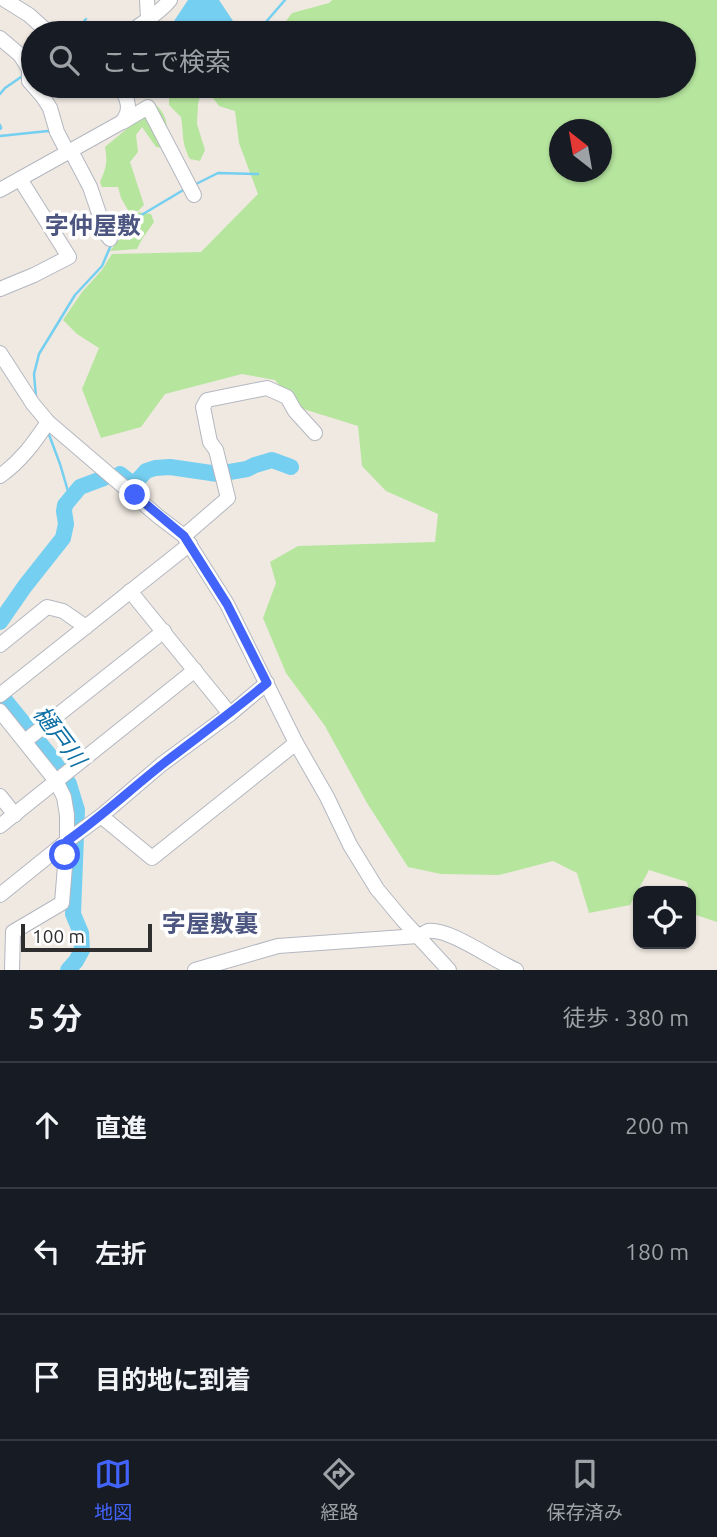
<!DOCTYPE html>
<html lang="ja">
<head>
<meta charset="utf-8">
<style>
	:root { --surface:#171b24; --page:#20242c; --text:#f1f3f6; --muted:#9ea1a6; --line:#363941; --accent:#4264fb }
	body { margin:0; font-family:Ubuntu,"Noto Sans JP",sans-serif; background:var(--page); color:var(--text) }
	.controls { position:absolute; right:21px; bottom:21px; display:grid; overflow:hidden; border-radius:14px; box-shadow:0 2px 5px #0004 }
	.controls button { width:63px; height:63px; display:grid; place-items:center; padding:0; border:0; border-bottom:2px solid var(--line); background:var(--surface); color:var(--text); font:35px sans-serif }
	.compass { position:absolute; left:549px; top:119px; width:63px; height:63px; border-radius:50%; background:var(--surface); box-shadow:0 2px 5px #0004; rotate:329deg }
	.scale { position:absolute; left:21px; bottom:18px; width:131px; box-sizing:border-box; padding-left:7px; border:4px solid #2e2e2e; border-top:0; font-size:19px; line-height:24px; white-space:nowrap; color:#2e2e2e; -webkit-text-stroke:5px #fff; paint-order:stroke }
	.stop { position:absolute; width:21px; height:21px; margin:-16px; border:5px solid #4264fb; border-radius:50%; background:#fff }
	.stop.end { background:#4264fb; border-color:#fff; box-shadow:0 2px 7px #0008 }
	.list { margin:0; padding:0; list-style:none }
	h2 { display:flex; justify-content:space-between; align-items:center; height:91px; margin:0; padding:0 28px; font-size:30px }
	h2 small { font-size:23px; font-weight:400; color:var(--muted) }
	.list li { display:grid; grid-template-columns:46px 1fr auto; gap:21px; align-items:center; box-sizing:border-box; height:126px; padding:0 28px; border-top:2px solid var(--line) }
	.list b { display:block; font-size:26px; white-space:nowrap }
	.list em { font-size:23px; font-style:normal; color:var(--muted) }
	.icon { flex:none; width:38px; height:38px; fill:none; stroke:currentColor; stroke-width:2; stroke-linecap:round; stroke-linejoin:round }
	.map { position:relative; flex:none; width:717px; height:970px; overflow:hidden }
	.search { position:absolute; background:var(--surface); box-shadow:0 2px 5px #0004; left:21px; right:21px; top:21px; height:77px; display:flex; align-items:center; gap:18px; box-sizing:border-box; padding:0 24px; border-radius:38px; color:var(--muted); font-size:26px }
	.sheet { height:469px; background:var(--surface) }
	nav { display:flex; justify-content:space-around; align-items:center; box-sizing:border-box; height:98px; border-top:2px solid var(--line); background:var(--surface); font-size:19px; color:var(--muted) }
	nav a { display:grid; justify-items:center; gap:4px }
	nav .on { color:var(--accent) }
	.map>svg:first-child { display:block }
	.green { fill:#b6e59e; fill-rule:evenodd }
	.water { fill:#75cff0 }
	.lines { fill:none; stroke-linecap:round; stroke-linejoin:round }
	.stream { stroke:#75cff0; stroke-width:2.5 }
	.river { stroke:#75cff0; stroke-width:16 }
	.minor-casing { stroke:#b4b7c1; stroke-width:16 }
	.minor { stroke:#fff; stroke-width:14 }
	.route { stroke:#4264fb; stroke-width:9 }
	.labels { text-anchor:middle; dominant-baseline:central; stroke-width:7; stroke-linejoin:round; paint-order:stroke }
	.water-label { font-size:23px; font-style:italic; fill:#0d6fa3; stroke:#fff }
	.quarter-label { font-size:24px; font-weight:bold; fill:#4d5680; stroke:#fff }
</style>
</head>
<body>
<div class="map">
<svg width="717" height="970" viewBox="0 0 717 970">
	<rect width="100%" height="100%" fill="#efe9e1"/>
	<g class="green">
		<path d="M332,0H717V922L693,914L691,891H689L687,882L649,870L630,905L589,913L577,873L553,861L499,875L441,874L408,867L367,803L325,726L286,673L263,618L276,583L270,562L298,546L435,542L438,514L386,491L362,466L358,426L297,407L275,380L242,374L165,394L141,427L101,438L82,389L99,348L77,334L63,320L82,292L102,270L112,254L201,252L258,194L239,143L235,111L219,106L204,86H684V33H277L292,13L329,3ZM560,130H602V172H560Z"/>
		<path d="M188,86H198L202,89L198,104L197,124L205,150L200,161L190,159C181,142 184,135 181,117L169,105V94L175,88Z"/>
		<path d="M150,100C169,114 169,126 164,148L156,147L142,127L136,135L138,152L130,162L144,205L137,212L151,214L154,222L142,239L137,249L110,251L127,229L135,222L121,198L118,187H102L100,182C106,169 108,161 105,147L136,121L144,118L147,106Z"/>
	</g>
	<path class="water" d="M188,0H219L241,33H166Z"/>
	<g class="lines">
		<g class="stream">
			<path d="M74,33L86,19"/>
			<path d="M254,33L259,30L285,0"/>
			<path d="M0,94L5,88L24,75"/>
			<path d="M0,125L1,128L0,129"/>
			<path d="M0,136L48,131L51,133"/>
			<path d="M194,185L218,173L258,174"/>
			<path d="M116,236L128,223L185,189"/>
			<path d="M36,397L34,374L39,354L75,295L102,266L111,245"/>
			<path d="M48,432L60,464L70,498"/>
		</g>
		<g class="river">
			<path d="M120,474L130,482L137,481L146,471L155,468L170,467L218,474L247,469L255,465L272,460L291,467"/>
			<path d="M0,622L25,586L63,538L66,524L64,511L65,505L80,487L104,478"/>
			<path d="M0,694L51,757L69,784L77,810L73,914L81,933L82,950L76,961L68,970"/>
		</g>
		<g class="minor-casing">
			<g id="minor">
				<path d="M5,0L29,15L49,33"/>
				<path d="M147,0L148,19"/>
				<path d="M129,33C143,22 159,14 170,0"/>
				<path d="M0,38L20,55L29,69V81L43,97L50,108L57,132L68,153"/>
				<path d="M123,122L148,107L194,195"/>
				<path d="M71,151L90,187L106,234L110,239"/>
				<path d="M0,190L122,122C132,110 128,99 120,86"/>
				<path d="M0,289L34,275L69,257L20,179"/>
				<path d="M0,353L33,404L48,422L159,517L184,536L227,604L296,743L327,797L350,845L377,889L402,919L449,970"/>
				<path d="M0,476C21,461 34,443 48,422"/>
				<path d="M184,536L228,498L216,450L210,442L203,407L207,400L267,388L287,397L295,411L315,433"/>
				<path d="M130,591L230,714"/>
				<path d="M0,645L47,607L63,611L86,627"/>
				<path d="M0,695L190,544"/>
				<path d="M0,711L56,781L64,797L67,815V841L62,903L13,932L12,970"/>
				<path d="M25,741L164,631"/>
				<path d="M0,796L15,815"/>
				<path d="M101,816L152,858L296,743"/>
				<path d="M0,826L195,670"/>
				<path d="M0,895L67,841L101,816L162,764L230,714L267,683"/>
				<path d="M195,970L278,946L418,936C420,935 427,932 428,931C450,928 494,961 516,970"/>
			</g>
		</g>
		<use href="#minor" class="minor"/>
	</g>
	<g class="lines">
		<path class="route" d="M65,855L67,841C101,817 131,789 164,763C198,737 233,711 267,683L227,604L184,536L135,495"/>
	</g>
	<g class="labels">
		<g class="water-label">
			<text transform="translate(60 736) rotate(53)">樋戸川</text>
		</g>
		<g class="quarter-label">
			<text x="93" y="225">字仲屋敷</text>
			<text x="210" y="923">字屋敷裏</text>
		</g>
	</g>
</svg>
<div class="controls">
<button><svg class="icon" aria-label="locate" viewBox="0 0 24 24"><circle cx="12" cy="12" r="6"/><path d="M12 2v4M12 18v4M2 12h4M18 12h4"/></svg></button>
</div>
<svg class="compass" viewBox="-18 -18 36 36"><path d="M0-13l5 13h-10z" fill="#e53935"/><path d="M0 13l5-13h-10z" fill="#9ea1a6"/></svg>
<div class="scale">100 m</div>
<div class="stop" style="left:65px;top:855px"></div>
<div class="stop end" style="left:135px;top:495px"></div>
<div class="search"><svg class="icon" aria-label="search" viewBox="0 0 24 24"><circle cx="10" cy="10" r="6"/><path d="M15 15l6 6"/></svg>ここで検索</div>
</div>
<section class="sheet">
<h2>5 分<small>徒歩 · 380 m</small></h2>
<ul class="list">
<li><svg class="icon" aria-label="ahead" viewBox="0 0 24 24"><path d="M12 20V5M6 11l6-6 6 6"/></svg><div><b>直進</b></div><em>200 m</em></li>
<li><svg class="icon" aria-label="left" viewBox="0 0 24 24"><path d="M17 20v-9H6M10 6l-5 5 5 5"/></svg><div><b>左折</b></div><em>180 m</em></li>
<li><svg class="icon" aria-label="arrive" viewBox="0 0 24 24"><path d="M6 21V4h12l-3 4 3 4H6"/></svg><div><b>目的地に到着</b></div></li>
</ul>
</section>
<nav>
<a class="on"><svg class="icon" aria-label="map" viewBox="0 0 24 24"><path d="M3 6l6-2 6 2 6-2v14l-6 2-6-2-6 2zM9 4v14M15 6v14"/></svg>地図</a>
<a><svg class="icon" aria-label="directions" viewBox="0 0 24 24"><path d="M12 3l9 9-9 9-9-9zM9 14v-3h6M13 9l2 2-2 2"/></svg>経路</a>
<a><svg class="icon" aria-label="saved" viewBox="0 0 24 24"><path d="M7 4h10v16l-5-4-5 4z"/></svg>保存済み</a>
</nav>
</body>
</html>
